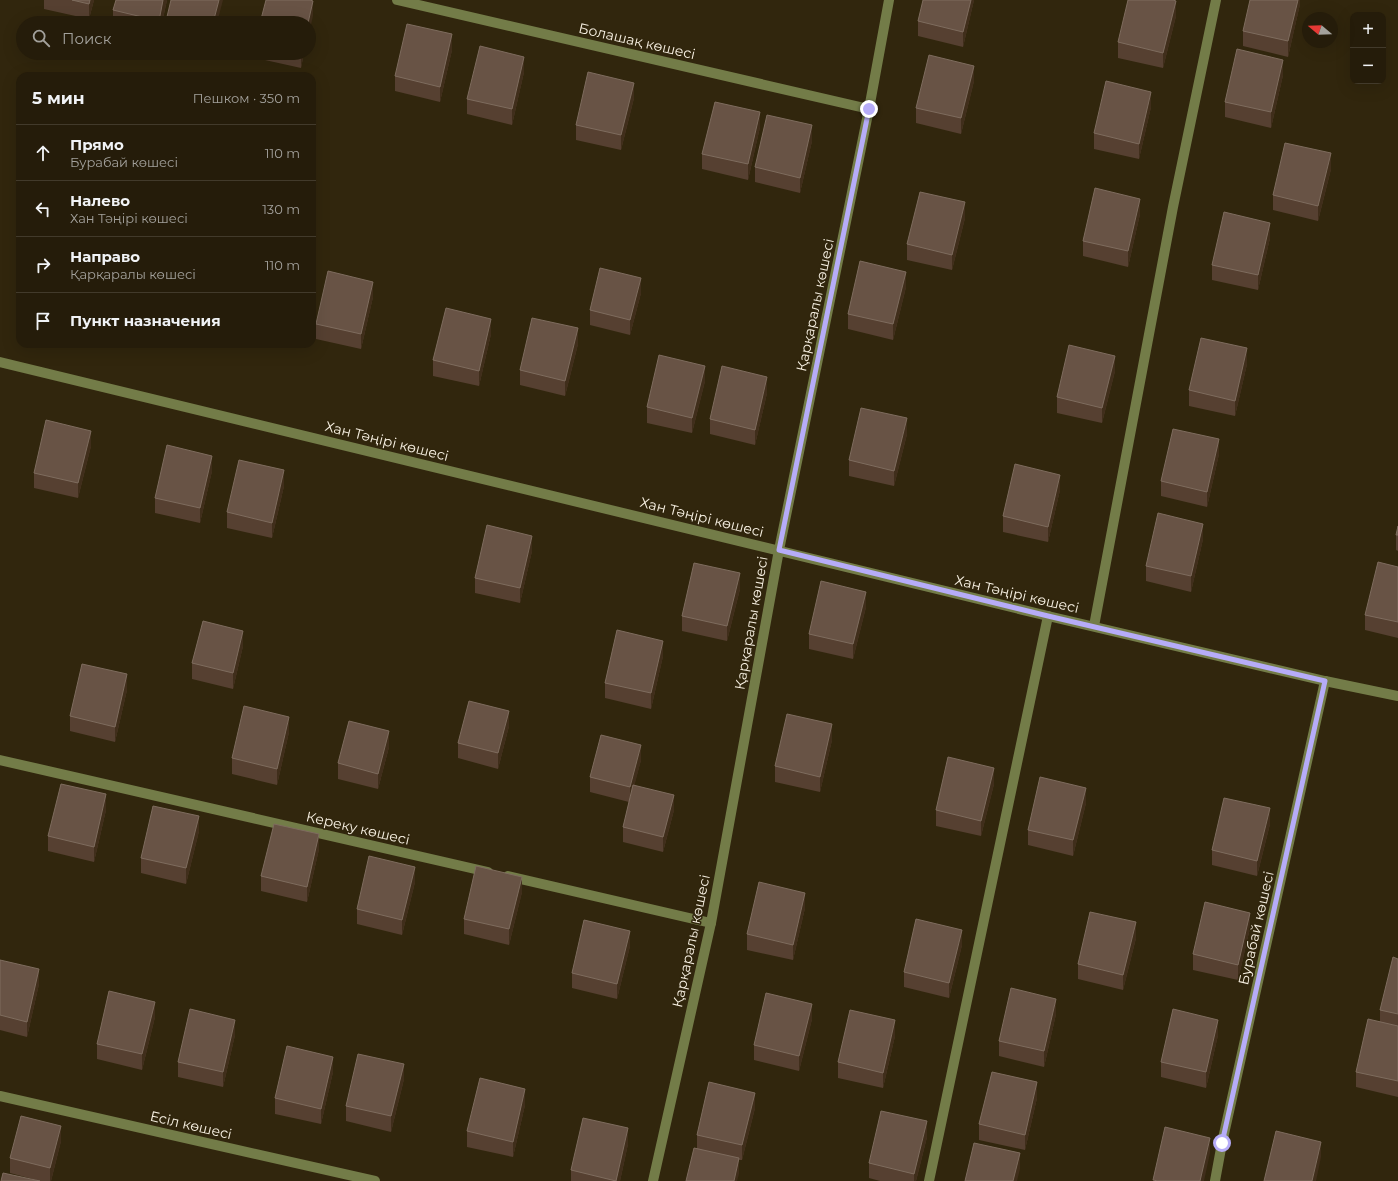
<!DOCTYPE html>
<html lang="ru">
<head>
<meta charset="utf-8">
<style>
	:root { --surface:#251c0a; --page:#2d2513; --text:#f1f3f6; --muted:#a3a19c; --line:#423a2b }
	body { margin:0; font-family:Montserrat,sans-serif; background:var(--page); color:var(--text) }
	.controls { position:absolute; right:12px; top:12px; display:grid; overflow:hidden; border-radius:8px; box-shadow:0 4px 16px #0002 }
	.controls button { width:36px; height:36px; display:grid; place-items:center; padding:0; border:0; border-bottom:1px solid var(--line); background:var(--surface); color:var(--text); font:20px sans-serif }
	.compass { position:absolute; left:1302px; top:12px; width:36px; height:36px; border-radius:50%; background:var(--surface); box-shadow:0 4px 16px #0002; rotate:289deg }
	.stop { position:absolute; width:12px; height:12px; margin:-9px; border:3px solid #b6acf8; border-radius:50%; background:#fff }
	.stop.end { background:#b6acf8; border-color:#fff; box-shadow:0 1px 4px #0008 }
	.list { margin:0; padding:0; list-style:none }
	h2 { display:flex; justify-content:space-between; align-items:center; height:52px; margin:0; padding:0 16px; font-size:17px }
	h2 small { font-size:13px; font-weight:400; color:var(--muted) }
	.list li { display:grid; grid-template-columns:26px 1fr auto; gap:12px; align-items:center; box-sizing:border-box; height:56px; padding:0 16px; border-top:1px solid var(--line) }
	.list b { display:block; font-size:15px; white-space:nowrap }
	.list p { margin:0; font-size:13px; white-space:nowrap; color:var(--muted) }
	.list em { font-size:13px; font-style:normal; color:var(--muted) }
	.icon { flex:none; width:22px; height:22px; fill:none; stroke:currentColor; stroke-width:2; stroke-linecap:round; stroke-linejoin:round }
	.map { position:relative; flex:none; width:1398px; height:1181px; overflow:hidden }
	.search { position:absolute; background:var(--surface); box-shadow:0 4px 16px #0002; left:16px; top:16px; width:300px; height:44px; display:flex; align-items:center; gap:10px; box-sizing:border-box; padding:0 14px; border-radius:22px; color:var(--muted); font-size:15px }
	.panel { position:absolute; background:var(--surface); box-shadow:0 4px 16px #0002; left:16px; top:72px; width:300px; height:276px; border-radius:12px }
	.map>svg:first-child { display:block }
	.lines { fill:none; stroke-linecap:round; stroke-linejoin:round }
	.minor { stroke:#737c48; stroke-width:10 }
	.wall { fill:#564031 }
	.shaded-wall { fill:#402e1b }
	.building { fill:#685345; stroke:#7e6c5e }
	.route { stroke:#b6acf8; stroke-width:5 }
	.labels { text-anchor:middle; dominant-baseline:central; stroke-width:3; stroke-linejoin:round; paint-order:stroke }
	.street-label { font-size:14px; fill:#f9f2e4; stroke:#31260d }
</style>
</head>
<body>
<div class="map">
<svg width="1398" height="1181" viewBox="0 0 1398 1181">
	<rect width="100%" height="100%" fill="#31260d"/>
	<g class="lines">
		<g class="minor">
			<path d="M397,0L869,109"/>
			<path d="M0,362L1048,616L1325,681L1398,696"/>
			<path d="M1094,626L1173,207L1216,0"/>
			<path d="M0,760L488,872"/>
			<path d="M508,876L711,923"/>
			<path d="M0,1096L375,1181"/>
			<path d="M653,1181L711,923L779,550L869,109L889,0"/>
			<path d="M929,1181L1048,616"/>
			<path d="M1215,1181L1222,1143L1325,681"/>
		</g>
	</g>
	<g class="wall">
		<path d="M44,0H94L89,19L44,9Z"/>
		<path d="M116,0H167L162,23H113V10Z"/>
		<path d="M974,0L963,47L918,36V21Z"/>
		<path d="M1300,0V4L1288,57L1243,46V31Z"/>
		<path d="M1176,16L1163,68L1118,58V42Z"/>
		<path d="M452,50L440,102L395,91V76Z"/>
		<path d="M256,53H304L301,68L256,58Z"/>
		<path d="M524,72L512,125L467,114V99Z"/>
		<path d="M1283,75L1271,128L1225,117V102Z"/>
		<path d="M974,81L961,134L916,123V108Z"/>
		<path d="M634,98L621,150L576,140V125Z"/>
		<path d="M1151,107L1139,159L1094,149V133Z"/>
		<path d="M760,127L748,180L702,169V154Z"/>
		<path d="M812,141L800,193L755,182V167Z"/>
		<path d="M1331,169L1318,221L1273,210V195Z"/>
		<path d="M1140,214L1128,267L1083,256V241Z"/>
		<path d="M965,218L952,270L907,260V244Z"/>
		<path d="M1270,238L1258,290L1212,280V265Z"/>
		<path d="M906,287L893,340L848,329V314Z"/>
		<path d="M641,293L630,335L590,325V310Z"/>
		<path d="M373,297L361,349L316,339V324Z"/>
		<path d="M491,334L479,386L433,376V360Z"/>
		<path d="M578,344L565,396L520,385V370Z"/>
		<path d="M1247,364L1235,416L1189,406V390Z"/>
		<path d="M1115,371L1102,423L1057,413V397Z"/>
		<path d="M705,381L692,433L647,423V407Z"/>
		<path d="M767,393L755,445L710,434V419Z"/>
		<path d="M907,434L894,486L849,476V460Z"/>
		<path d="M91,446L78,498L34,488V473Z"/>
		<path d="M1219,454L1207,507L1161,496V481Z"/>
		<path d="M212,471L200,523L155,513V498Z"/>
		<path d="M284,486L272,538L227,528V512Z"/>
		<path d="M1060,490L1048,542L1003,532V516Z"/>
		<path d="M1398,526V551L1396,550V535Z"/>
		<path d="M1203,539L1191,592L1146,581V566Z"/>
		<path d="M532,551L520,603L475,593V578Z"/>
		<path d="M1398,567V638L1365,630V615Z"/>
		<path d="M740,589L727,641L682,631V616Z"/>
		<path d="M866,607L853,659L809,649V634Z"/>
		<path d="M243,646L233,689L192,679V663Z"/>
		<path d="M663,656L651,709L605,698V683Z"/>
		<path d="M127,690L115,742L70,731V716Z"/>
		<path d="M509,726L498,769L458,758V743Z"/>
		<path d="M289,732L277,785L232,774V758Z"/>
		<path d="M832,740L820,792L775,782V766Z"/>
		<path d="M389,747L378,789L338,779V763Z"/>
		<path d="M641,760L634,785L674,810L663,852L623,842V827L629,802L590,792V777Z"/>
		<path d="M994,784L981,836L936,826V810Z"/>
		<path d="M1086,803L1073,856L1028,845V830Z"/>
		<path d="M106,810L94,862L48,851V836Z"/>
		<path d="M1270,824L1257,876L1212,865V850Z"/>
		<path d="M199,831L186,884L141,873V858Z"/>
		<path d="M319,849L307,902L261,891V876Z"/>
		<path d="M415,882L402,935L357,924V909Z"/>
		<path d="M522,892L509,945L464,934V919Z"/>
		<path d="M805,908L793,960L747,950V934Z"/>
		<path d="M1250,928L1238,980L1193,970V954Z"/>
		<path d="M1136,938L1123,990L1078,979V964Z"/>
		<path d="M962,945L949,998L904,987V972Z"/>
		<path d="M630,946L617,999L572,988V973Z"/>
		<path d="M1398,959V1097L1356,1087V1072L1380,1022V1010Z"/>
		<path d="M0,960L39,984L27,1037L0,1030Z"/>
		<path d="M1056,1014L1044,1067L999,1056V1041Z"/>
		<path d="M155,1017L142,1070L97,1059V1044Z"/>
		<path d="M812,1019L799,1071L754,1060V1045Z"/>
		<path d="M235,1035L223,1087L178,1077V1062Z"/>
		<path d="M1218,1035L1206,1088L1161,1077V1062Z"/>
		<path d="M895,1036L883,1088L838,1078V1062Z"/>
		<path d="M333,1072L321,1124L275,1114V1098Z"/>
		<path d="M404,1079L391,1132L346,1121V1106Z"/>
		<path d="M1037,1098L1025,1150L979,1140V1124Z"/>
		<path d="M525,1105L513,1157L467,1147V1131Z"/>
		<path d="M755,1108L742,1160H739V1174L697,1149V1135Z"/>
		<path d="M927,1137L916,1181H880L869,1178V1163Z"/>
		<path d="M61,1141L51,1181H40L10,1173V1158Z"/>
		<path d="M628,1144L620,1181H571V1170Z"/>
	</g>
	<g class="shaded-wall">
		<path d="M90,0H94L89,19V4Z"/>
		<path d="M163,0H167L162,23H159Z"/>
		<path d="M219,0H223L217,23H213Z"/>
		<path d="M971,0H974L963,47V32Z"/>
		<path d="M1298,0H1300V4L1288,57V41Z"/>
		<path d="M313,1V16L309,33V23H308Z"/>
		<path d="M1176,1V16L1163,68V53Z"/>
		<path d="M452,34V50L440,102V87Z"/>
		<path d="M301,53H304L301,68Z"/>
		<path d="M524,57V72L512,125V109Z"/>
		<path d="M1283,60V75L1271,128V112Z"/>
		<path d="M974,66V81L961,134V118Z"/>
		<path d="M634,83V98L621,150V135Z"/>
		<path d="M1151,92V107L1139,159V144Z"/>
		<path d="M760,112V127L748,180V164Z"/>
		<path d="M812,125V141L800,193V178Z"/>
		<path d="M1331,153V169L1318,221V206Z"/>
		<path d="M1140,199V214L1128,267V251Z"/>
		<path d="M965,202V218L952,270V255Z"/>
		<path d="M1270,223V238L1258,290V275Z"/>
		<path d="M906,272V287L893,340V324Z"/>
		<path d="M641,278V293L630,335V320Z"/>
		<path d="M373,282V297L361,349V334Z"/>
		<path d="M491,319V334L479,386V371Z"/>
		<path d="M578,328V344L565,396V381Z"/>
		<path d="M1247,348V364L1235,416V401Z"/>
		<path d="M1115,356V371L1102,423V408Z"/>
		<path d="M705,366V381L692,433V418Z"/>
		<path d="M767,377V393L755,445V430Z"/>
		<path d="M907,418V434L894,486V471Z"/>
		<path d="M91,431V446L78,498V483Z"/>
		<path d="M1219,439V454L1207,507V492Z"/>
		<path d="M212,456V471L200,523V508Z"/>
		<path d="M284,470V486L272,538V523Z"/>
		<path d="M1060,475V490L1048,542V527Z"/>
		<path d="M1203,524V539L1191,592V576Z"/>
		<path d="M532,536V551L520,603V588Z"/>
		<path d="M740,573V589L727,641V626Z"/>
		<path d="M866,592V607L853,659V644Z"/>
		<path d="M243,631V646L233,689V673Z"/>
		<path d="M663,641V656L651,709V693Z"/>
		<path d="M127,674V690L115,742V727Z"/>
		<path d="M509,711V726L498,769V753Z"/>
		<path d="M289,717V732L277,785V769Z"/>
		<path d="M832,724V740L820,792V777Z"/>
		<path d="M389,731V747L378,789V774Z"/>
		<path d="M641,745V760L630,803V787Z"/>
		<path d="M994,768V784L981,836V821Z"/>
		<path d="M1086,788V803L1073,856V840Z"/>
		<path d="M106,794V810L94,862V847Z"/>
		<path d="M674,795V810L663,852V837Z"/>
		<path d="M1270,808V824L1257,876V861Z"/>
		<path d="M199,816V831L186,884V868Z"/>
		<path d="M319,834V849L307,902V887Z"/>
		<path d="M415,867V882L402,935V920Z"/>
		<path d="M522,877V892L509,945V929Z"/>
		<path d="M805,893V908L793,960V945Z"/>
		<path d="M1250,913V928L1238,980V965Z"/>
		<path d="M1136,922V938L1123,990V975Z"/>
		<path d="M962,930V945L949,998V983Z"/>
		<path d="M630,931V946L617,999V984Z"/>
		<path d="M39,969V984L27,1037V1022Z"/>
		<path d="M1056,999V1014L1044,1067V1051Z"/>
		<path d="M155,1002V1017L142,1070V1054Z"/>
		<path d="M812,1004V1019L799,1071V1056Z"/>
		<path d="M235,1020V1035L223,1087V1072Z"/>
		<path d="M895,1020V1036L883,1088V1073Z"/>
		<path d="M1218,1020V1035L1206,1088V1072Z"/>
		<path d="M333,1057V1072L321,1124V1109Z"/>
		<path d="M404,1064V1079L391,1132V1116Z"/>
		<path d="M1037,1082V1098L1025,1150V1135Z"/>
		<path d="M525,1089V1105L513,1157V1142Z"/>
		<path d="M755,1093V1108L742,1160V1145Z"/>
		<path d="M927,1121V1137L916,1181H914V1174Z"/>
		<path d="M61,1126V1141L51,1181H50V1168Z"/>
		<path d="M628,1128V1144L620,1181H616Z"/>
		<path d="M1210,1138V1153L1204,1181H1200Z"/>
		<path d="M1321,1142V1157L1316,1181H1312Z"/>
		<path d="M1020,1153V1169L1017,1181H1013Z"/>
		<path d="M739,1158V1174L737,1181H734Z"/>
	</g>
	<g class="building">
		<path d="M72,0H90L89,4Z"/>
		<path d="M116,0H163L159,21L113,10Z"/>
		<path d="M171,0H219L213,23H174L166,21Z"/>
		<path d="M266,0H310L313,1L308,23H260Z"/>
		<path d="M923,0H971L963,32L918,21Z"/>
		<path d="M1128,0H1173L1176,1L1163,53L1118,42Z"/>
		<path d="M1250,0H1298L1288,41L1243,31Z"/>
		<path d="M407,24L452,34L440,87L395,76Z"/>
		<path d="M480,46L524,57L512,109L467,99Z"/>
		<path d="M1237,49L1283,60L1271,112L1225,102Z"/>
		<path d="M929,55L974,66L961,118L916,108Z"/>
		<path d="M588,72L634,83L621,135L576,125Z"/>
		<path d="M1106,81L1151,92L1139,144L1094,133Z"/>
		<path d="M715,102L760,112L748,164L702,154Z"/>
		<path d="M767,115L812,125L800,178L755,167Z"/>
		<path d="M1285,143L1331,153L1318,206L1273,195Z"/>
		<path d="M1095,188L1140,199L1128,251L1083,241Z"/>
		<path d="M920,192L965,202L952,255L907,244Z"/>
		<path d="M1224,212L1270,223L1258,275L1212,265Z"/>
		<path d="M860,261L906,272L893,324L848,314Z"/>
		<path d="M600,268L641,278L630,320L590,310Z"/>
		<path d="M328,271L373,282L361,334L316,324Z"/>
		<path d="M446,308L491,319L479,371L433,360Z"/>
		<path d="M532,318L578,328L565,381L520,370Z"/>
		<path d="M1201,338L1247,348L1235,401L1189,390Z"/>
		<path d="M1069,345L1115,356L1102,408L1057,397Z"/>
		<path d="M659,355L705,366L692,418L647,407Z"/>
		<path d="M722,366L767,377L755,430L710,419Z"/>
		<path d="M861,408L907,418L894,471L849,460Z"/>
		<path d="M46,420L91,431L78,483L34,473Z"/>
		<path d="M1173,429L1219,439L1207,492L1161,481Z"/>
		<path d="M167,445L212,456L200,508L155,498Z"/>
		<path d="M239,460L284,470L272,523L227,512Z"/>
		<path d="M1015,464L1060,475L1048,527L1003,516Z"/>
		<path d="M1158,513L1203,524L1191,576L1146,566Z"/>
		<path d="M487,525L532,536L520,588L475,578Z"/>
		<path d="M1398,526V535H1396Z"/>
		<path d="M1378,562L1398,567V622L1365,615Z"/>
		<path d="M694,563L740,573L727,626L682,616Z"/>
		<path d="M821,581L866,592L853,644L809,634Z"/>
		<path d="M203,621L243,631L233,673L192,663Z"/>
		<path d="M617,630L663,641L651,693L605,683Z"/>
		<path d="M82,664L127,674L115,727L70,716Z"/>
		<path d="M469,701L509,711L498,753L458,743Z"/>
		<path d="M244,706L289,717L277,769L232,758Z"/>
		<path d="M787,714L832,724L820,777L775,766Z"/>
		<path d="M349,721L389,731L378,774L338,763Z"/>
		<path d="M601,735L641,745L630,787L590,777Z"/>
		<path d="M948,757L994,768L981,821L936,810Z"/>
		<path d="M1040,777L1086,788L1073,840L1028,830Z"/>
		<path d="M61,784L106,794L94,847L48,836Z"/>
		<path d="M633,785L674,795L663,837L623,827Z"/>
		<path d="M1224,798L1270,808L1257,861L1212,850Z"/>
		<path d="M153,806L199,816L186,868L141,858Z"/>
		<path d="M274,824L319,834L307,887L261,876Z"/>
		<path d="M369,856L415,867L402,920L357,909Z"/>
		<path d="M476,866L522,877L509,929L464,919Z"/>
		<path d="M759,882L805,893L793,945L747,934Z"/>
		<path d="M1205,902L1250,913L1238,965L1193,954Z"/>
		<path d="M1090,912L1136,922L1123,975L1078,964Z"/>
		<path d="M916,919L962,930L949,983L904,972Z"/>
		<path d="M584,920L630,931L617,984L572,973Z"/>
		<path d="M1393,957L1398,959V1014L1380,1010Z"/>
		<path d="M0,960L39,969L27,1022L0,1015Z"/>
		<path d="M1011,988L1056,999L1044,1051L999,1041Z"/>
		<path d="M109,991L155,1002L142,1054L97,1044Z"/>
		<path d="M766,993L812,1004L799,1056L754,1045Z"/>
		<path d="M190,1009L235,1020L223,1072L178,1062Z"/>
		<path d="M1173,1009L1218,1020L1206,1072L1161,1062Z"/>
		<path d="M850,1010L895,1020L883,1073L838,1062Z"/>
		<path d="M1368,1019L1398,1026V1081L1356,1072Z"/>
		<path d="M287,1046L333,1057L321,1109L275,1098Z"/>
		<path d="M358,1054L404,1064L391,1116L346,1106Z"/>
		<path d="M992,1072L1037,1082L1025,1135L979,1124Z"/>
		<path d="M480,1078L525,1089L513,1142L467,1131Z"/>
		<path d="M709,1082L755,1093L742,1145L697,1135Z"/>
		<path d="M881,1111L927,1121L914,1174L869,1163Z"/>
		<path d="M21,1116L61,1126L50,1168L10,1158Z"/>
		<path d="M583,1118L628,1128L616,1181L571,1170Z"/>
		<path d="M1165,1127L1210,1138L1200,1181H1158L1153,1180Z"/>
		<path d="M1276,1131L1321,1142L1312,1181H1264Z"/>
		<path d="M974,1143L1020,1153L1013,1181H965Z"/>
		<path d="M694,1148L739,1158L734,1181H686Z"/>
		<path d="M3,1173L40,1181H1Z"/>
	</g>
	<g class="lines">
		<path class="route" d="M869,109L779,550L1048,616L1325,681L1222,1143"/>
	</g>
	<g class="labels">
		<g class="street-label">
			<text transform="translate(637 41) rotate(13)">Болашақ көшесі</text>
			<text transform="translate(815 305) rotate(-78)">Қарқаралы көшесі</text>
			<text transform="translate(387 441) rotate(14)">Хан Тәңірі көшесі</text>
			<text transform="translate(702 517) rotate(14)">Хан Тәңірі көшесі</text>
			<text transform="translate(1017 594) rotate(13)">Хан Тәңірі көшесі</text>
			<text transform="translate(751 623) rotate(-80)">Қарқаралы көшесі</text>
			<text transform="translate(358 828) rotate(13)">Кереку көшесі</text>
			<text transform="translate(1256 928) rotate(-77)">Бурабай көшесі</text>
			<text transform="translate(691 941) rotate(-78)">Қарқаралы көшесі</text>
			<text transform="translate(191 1125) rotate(13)">Есіл көшесі</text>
		</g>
	</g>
</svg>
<div class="controls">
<button>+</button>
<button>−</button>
</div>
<svg class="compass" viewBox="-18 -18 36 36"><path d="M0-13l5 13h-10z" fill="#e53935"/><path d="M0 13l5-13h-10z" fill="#a3a19c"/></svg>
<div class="stop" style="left:1222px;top:1143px"></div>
<div class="stop end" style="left:869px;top:109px"></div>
<div class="search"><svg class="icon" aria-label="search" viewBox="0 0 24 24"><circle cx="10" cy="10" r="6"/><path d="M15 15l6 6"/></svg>Поиск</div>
<section class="panel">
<h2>5 мин<small>Пешком · 350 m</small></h2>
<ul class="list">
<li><svg class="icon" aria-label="ahead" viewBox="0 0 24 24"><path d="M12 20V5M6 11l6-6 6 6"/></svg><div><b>Прямо</b><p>Бурабай көшесі</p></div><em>110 m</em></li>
<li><svg class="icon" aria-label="left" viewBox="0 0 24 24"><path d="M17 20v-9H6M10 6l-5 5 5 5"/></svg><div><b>Налево</b><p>Хан Тәңірі көшесі</p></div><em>130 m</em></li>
<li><svg class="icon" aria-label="right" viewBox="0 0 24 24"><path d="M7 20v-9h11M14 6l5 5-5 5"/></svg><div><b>Направо</b><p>Қарқаралы көшесі</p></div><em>110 m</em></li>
<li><svg class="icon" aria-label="arrive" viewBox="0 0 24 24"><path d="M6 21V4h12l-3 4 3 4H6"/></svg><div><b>Пункт назначения</b></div></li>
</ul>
</section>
</div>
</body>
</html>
